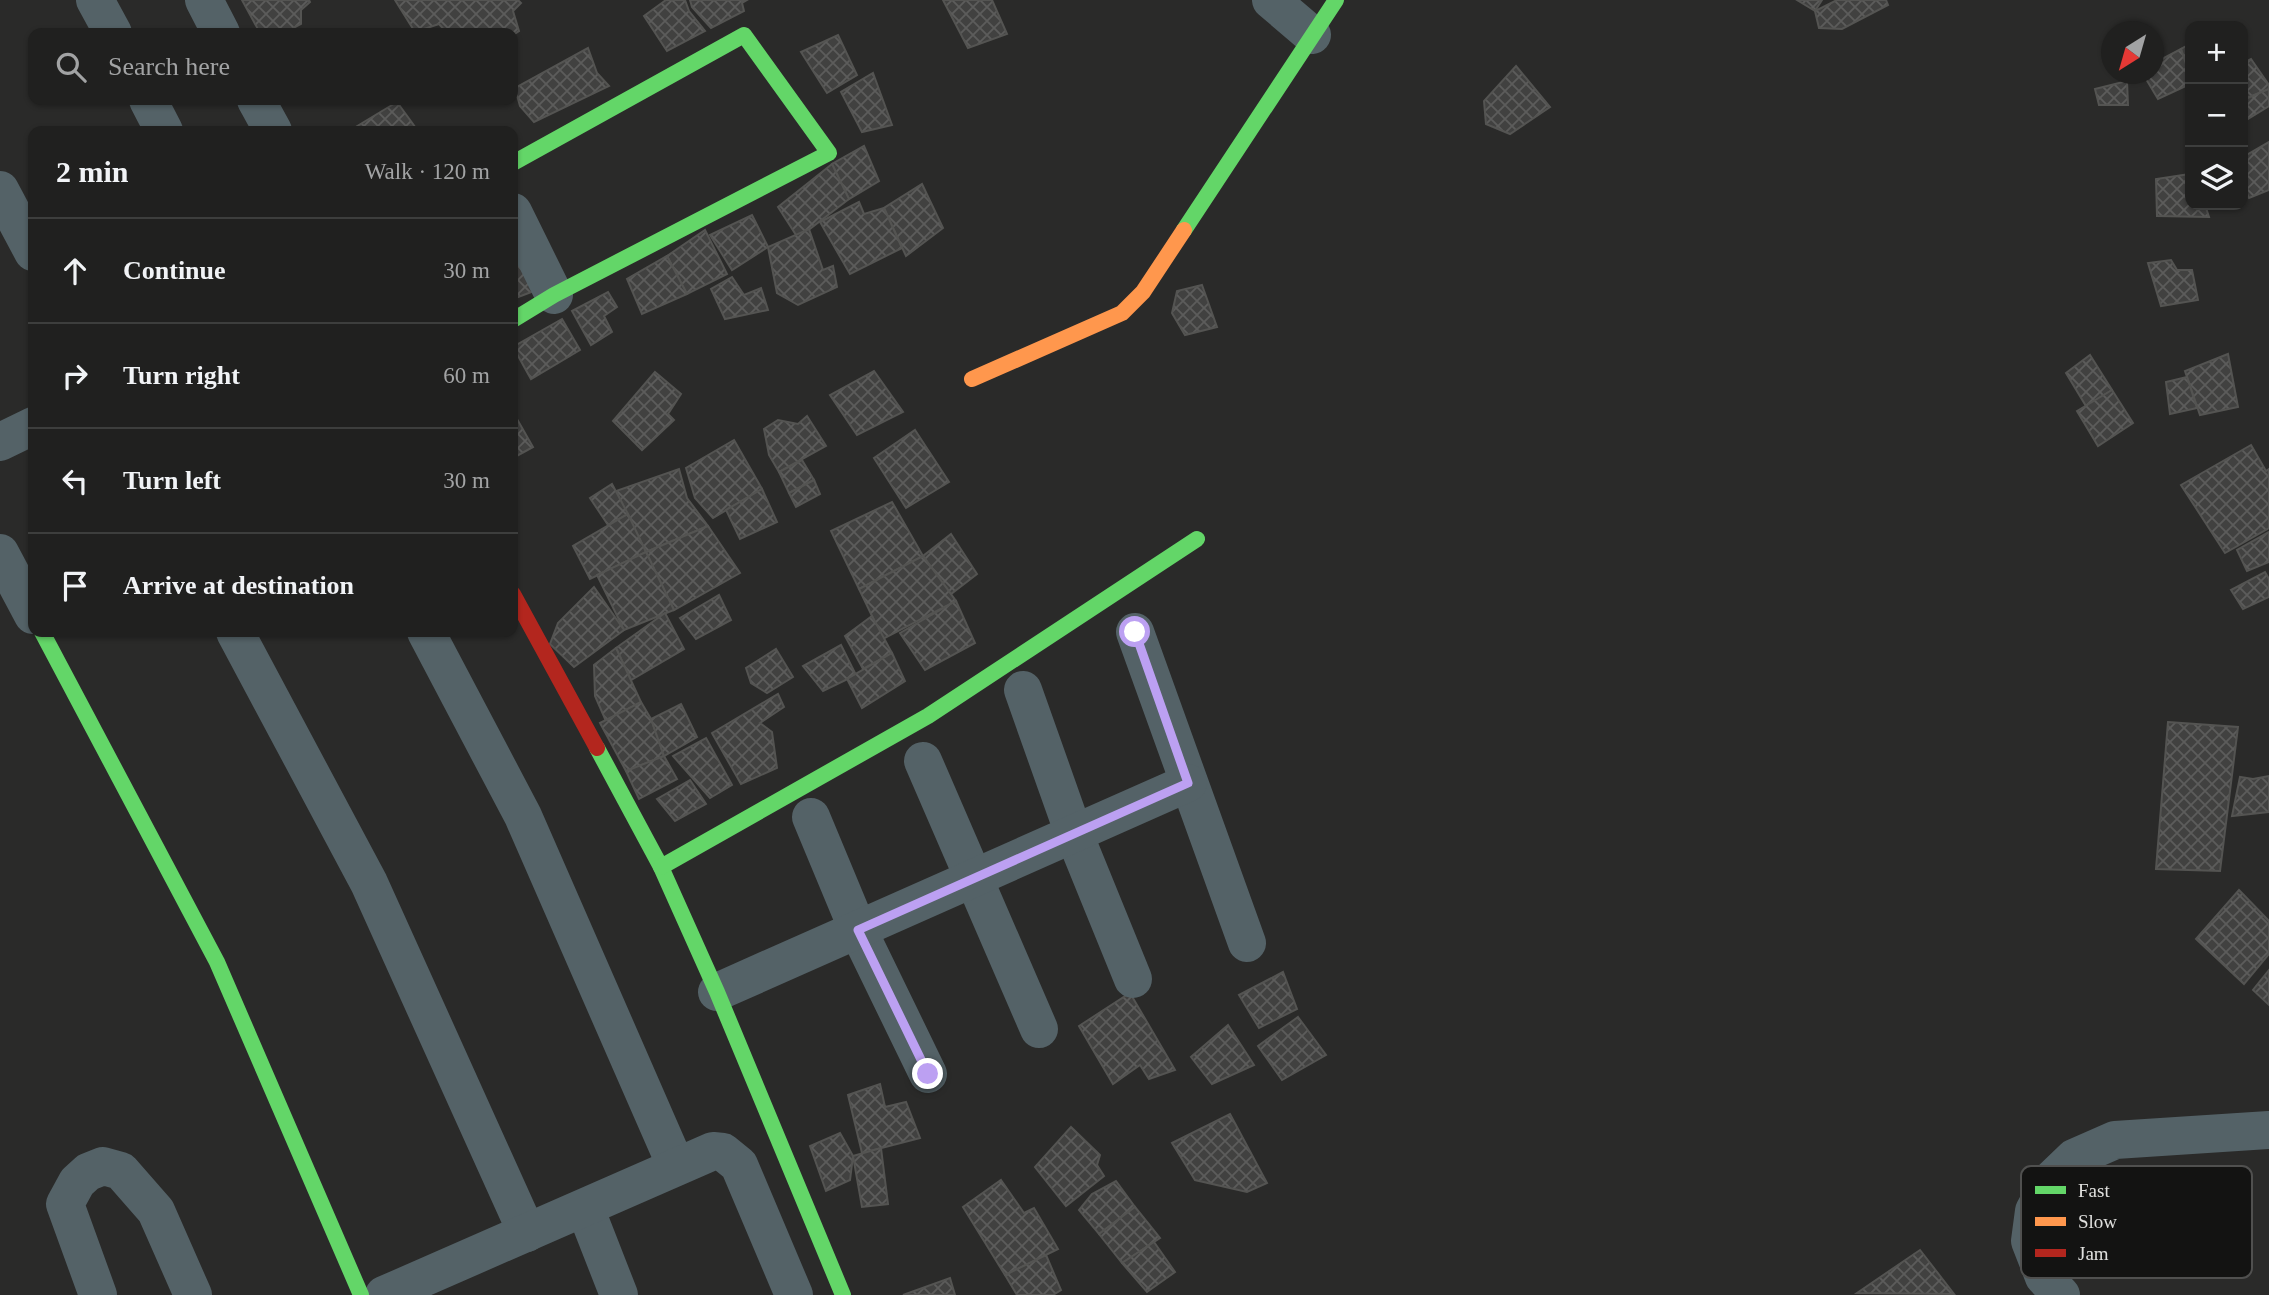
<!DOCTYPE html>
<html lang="en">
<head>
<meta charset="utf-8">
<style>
	:root { --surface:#20201f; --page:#282828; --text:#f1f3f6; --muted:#a2a3a4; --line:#3d3e3d }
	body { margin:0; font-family:"Times New Roman",serif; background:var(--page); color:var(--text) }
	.controls { position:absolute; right:21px; top:21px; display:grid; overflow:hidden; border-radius:14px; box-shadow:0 2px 5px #0004 }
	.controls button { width:63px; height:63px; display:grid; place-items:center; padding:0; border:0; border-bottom:2px solid var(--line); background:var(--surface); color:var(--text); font:35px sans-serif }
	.compass { position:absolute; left:2101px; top:21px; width:63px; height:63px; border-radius:50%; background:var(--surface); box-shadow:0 2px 5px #0004; rotate:217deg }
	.stop { position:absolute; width:21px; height:21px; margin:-16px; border:5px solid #bca0f2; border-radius:50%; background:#fff }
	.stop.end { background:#bca0f2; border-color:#fff; box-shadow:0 2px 7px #0008 }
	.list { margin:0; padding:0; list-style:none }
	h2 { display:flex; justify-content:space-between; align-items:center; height:91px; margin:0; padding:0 28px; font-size:30px }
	h2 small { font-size:23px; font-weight:400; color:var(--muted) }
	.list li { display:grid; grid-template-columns:46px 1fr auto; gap:21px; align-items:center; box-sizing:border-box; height:105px; padding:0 28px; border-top:2px solid var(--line) }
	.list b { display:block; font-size:26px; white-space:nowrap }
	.list em { font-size:23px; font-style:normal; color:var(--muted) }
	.icon { flex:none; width:38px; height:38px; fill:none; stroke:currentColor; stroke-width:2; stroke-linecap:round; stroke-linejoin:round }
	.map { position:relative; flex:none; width:2269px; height:1295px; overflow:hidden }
	.search { position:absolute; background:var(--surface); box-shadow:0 2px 5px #0004; left:28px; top:28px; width:490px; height:77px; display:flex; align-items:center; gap:18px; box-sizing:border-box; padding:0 24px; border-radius:14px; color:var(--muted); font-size:26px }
	.panel { position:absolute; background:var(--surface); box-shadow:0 2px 5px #0004; left:28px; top:126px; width:490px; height:511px; border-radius:14px }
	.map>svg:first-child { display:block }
	.building { fill:url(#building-cross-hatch); stroke:#545452; stroke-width:2 }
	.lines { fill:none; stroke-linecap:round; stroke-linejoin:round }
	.street { stroke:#546267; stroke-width:38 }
	.fast { stroke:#63d668; stroke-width:16 }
	.slow { stroke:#ff974d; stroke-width:16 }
	.jam { stroke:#b3261e; stroke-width:16 }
	.route { stroke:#bca0f2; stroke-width:9 }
	.key { fill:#131312; stroke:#50504f; stroke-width:2 }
	.key-label { font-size:19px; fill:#e0e0de }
</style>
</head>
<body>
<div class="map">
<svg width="2269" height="1295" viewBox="0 0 2269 1295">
	<defs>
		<pattern id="building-cross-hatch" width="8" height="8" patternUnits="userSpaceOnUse" patternTransform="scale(1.75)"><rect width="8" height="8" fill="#414140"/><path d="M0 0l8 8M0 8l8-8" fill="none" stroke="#5c5c5b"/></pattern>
	</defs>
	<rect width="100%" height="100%" fill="#2a2a29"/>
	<g class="building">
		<path d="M242,0H309L310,2L301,10V24L284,33H260Z"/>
		<path d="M395,0H518L521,3L513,11L519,31L513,35L447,33L439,24L415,32Z"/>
		<path d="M666,0H685L689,11L705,31L667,51L644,16Z"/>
		<path d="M690,0H747L742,3L744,11L711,28L692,7Z"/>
		<path d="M943,0H992L1007,34L968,48Z"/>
		<path d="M1797,0H1822L1815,11Z"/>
		<path d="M1837,0H1886L1888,5L1842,29L1819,28L1815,11Z"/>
		<path d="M838,35L857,75L827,93L801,52Z"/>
		<path d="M2190,44V76L2181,49Z"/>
		<path d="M588,48L597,73L609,86L534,122L520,106L515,88Z"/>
		<path d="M2181,49L2190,76V84L2158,99L2143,74H2154V63Z"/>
		<path d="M2251,59L2269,85V89L2244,99L2243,63Z"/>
		<path d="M1516,66L1550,107L1510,134L1486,124L1484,101Z"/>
		<path d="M873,73L892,125L862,132L841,92Z"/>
		<path d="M2127,81L2128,105H2099L2095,89Z"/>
		<path d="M2269,89V106L2243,122V100Z"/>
		<path d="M397,102L418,131H356L354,128Z"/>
		<path d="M2269,142V190L2249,198L2243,186V157Z"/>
		<path d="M864,146L879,181L849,199L832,164Z"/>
		<path d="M832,164L849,199L798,238L778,207Z"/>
		<path d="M2190,174V205H2205L2209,217L2157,216L2156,179Z"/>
		<path d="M922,184L943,228L906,256L884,208Z"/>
		<path d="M859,202L864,214L884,208L902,248L850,274L820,222Z"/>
		<path d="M752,215L768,247L732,270L710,235Z"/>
		<path d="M809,229L823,270L833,266L837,287L798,305L777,293L768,247Z"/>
		<path d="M705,230L727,274L687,294L667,256Z"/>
		<path d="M523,250L542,288L513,299V255Z"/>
		<path d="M667,256L687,294L642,314L627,279Z"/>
		<path d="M2171,260L2177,270H2192L2198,300L2161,306L2148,263Z"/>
		<path d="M732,277L744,295L761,288L768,310L725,319L711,289Z"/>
		<path d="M1202,285L1217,327L1185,335L1172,313L1177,291Z"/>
		<path d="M608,292L617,307L604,316L612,332L591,345L572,311Z"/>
		<path d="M562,319L580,350L531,379L513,347Z"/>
		<path d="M2228,354L2238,407L2200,415L2185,371Z"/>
		<path d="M2090,355L2112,390L2086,406L2066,373Z"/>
		<path d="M874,371L903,412L857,435L830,395Z"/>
		<path d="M655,372L681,394L668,414L674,420L642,450L613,421Z"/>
		<path d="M2187,377L2197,408L2170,414L2166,382Z"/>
		<path d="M2112,390L2133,423L2098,446L2077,411Z"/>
		<path d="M513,412L533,447L513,458Z"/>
		<path d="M807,416L826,446L779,472L769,455L764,429L778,420L798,424Z"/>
		<path d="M915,430L949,482L906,508L874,458Z"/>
		<path d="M734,440L762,489L713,518L695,498L686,468Z"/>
		<path d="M2251,445L2266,471L2269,469V528L2225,553L2181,485Z"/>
		<path d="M802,460L814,480L789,493L779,472Z"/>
		<path d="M679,469L687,498L708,526L646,552L616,491Z"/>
		<path d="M814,480L820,494L796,507L789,493Z"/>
		<path d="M612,484L628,514L608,525L590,498Z"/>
		<path d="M762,489L777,522L740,539L726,510Z"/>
		<path d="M892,502L923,556L859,589L831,531Z"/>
		<path d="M628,514L646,552L590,579L573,546Z"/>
		<path d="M708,526L740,573L674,610L646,552Z"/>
		<path d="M2269,532V562L2247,571L2237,550Z"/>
		<path d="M951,534L977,574L951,594L923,556Z"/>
		<path d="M646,552L674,610L624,630L597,575Z"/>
		<path d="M923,556L956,601L883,639L859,589Z"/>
		<path d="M2265,572L2269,579V597L2243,609L2231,590Z"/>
		<path d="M594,587L624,630L574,667L550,644L558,623Z"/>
		<path d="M719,595L731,620L696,639L680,618Z"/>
		<path d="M956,601L975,643L925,670L900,633Z"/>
		<path d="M665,613L684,649L631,680L616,648Z"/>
		<path d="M872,616L892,653L863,669L845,636Z"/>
		<path d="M841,645L856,675L823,691L803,666Z"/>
		<path d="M616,648L641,702L606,721L595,696L594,665Z"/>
		<path d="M776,649L793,677L767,693L751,683L746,668Z"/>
		<path d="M892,653L905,681L862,708L847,679Z"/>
		<path d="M778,694L784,707L760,723L772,732L777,768L741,784L712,733Z"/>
		<path d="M641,702L651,719L664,756L626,771L600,723Z"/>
		<path d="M681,704L697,737L664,756L651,719Z"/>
		<path d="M2168,722L2238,727L2220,871L2156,869Z"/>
		<path d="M706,738L732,785L710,798L673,756Z"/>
		<path d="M664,756L677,779L639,799L626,771Z"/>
		<path d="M2269,776V812L2232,816L2240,777L2253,779Z"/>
		<path d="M690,780L706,804L675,821L657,799Z"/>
		<path d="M2239,890L2269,921V954L2244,984L2196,939Z"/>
		<path d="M2269,970V1005L2253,990Z"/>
		<path d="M1283,972L1297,1009L1259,1028L1239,995Z"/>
		<path d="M1130,993L1175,1070L1149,1079L1140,1065L1113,1084L1079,1026Z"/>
		<path d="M1298,1017L1326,1055L1282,1080L1258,1046Z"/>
		<path d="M1228,1025L1254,1065L1212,1084L1191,1057Z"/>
		<path d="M880,1084L885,1107L906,1102L920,1138L862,1153L848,1095Z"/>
		<path d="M1230,1114L1267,1183L1247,1192L1195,1180L1172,1143Z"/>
		<path d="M1071,1127L1100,1155L1097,1165L1104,1176L1066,1206L1035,1167Z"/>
		<path d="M840,1133L853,1156L850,1180L826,1191L810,1146Z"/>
		<path d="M881,1148L888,1204L862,1207L853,1156Z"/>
		<path d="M1001,1180L1024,1213L1034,1208L1058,1249L1005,1275L963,1207Z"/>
		<path d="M1116,1181L1135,1207L1099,1234L1079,1210L1092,1194Z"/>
		<path d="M1135,1207L1160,1238L1122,1263L1099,1234Z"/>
		<path d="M1154,1242L1175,1272L1147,1292L1122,1263Z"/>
		<path d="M1920,1250L1954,1294L1857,1293Z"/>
		<path d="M1046,1255L1061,1290L1053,1295H1017L1005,1275Z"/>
		<path d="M950,1278L955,1295H903Z"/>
	</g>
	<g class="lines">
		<g class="street">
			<path d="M95,0L113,33"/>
			<path d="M204,0L221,33"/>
			<path d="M1271,0L1312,35"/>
			<path d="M148,100L164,131"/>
			<path d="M256,100L273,131"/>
			<path d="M0,190L33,252"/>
			<path d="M513,212L554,295"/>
			<path d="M0,442L33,426"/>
			<path d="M0,553L33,615"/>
			<path d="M235,632L369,883L527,1233"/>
			<path d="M426,632L523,816L676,1166"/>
			<path d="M1135,632L1247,943"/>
			<path d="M1023,690L1074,834L1133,979"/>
			<path d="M923,761L1039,1029"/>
			<path d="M811,817L858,930L928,1074"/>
			<path d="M717,992L1188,783"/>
			<path d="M585,1208L619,1295"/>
			<path d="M98,1295L65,1204L77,1182L88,1172L103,1166L121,1171L156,1211L193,1295"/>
			<path d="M384,1295L713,1151L723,1152L739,1165L794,1295"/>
			<path d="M2061,1295L2044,1277L2030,1241L2034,1211L2050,1181L2074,1158L2115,1140L2269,1130"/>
		</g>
		<g class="fast">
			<path d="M513,163L744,35L829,153L554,295L513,320"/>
			<path d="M1184,230L1336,0"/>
			<path d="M42,632L217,962L361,1295"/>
			<path d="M597,748L661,867L717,992L843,1295"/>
			<path d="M661,867L928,716L1197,539"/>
		</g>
		<path class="slow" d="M972,379L1122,313L1143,292L1184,230"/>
		<path class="jam" d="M513,594L597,748"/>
	</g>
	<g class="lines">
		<path class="route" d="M928,1074L858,930L1188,783L1135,632"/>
	</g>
	<rect x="2021" y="1166" width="231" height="112" rx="10" class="key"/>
	<rect x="2035" y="1186" width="31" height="8" fill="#63d668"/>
	<rect x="2035" y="1217" width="31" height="9" fill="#ff974d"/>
	<rect x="2035" y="1249" width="31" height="8" fill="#b3261e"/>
	<g class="key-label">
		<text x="2078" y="1197">Fast</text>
		<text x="2078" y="1228">Slow</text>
		<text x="2078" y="1260">Jam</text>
	</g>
</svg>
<div class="controls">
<button>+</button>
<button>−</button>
<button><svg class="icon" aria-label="layers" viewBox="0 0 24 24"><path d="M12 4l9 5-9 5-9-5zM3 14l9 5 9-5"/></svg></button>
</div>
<svg class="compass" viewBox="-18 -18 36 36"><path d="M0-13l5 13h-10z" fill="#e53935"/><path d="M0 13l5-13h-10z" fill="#a2a3a4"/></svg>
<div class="stop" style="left:1135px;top:632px"></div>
<div class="stop end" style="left:928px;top:1074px"></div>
<div class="search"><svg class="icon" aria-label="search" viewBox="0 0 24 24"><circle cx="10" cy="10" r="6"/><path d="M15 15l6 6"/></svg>Search here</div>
<section class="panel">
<h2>2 min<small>Walk · 120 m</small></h2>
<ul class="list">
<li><svg class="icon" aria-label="ahead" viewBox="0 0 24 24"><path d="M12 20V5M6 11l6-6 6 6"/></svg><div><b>Continue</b></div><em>30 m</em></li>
<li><svg class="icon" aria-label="right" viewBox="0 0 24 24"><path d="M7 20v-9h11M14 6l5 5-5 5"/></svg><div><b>Turn right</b></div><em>60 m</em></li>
<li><svg class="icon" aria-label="left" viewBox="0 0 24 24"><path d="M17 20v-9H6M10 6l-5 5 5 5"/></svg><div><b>Turn left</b></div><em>30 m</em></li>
<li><svg class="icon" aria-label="arrive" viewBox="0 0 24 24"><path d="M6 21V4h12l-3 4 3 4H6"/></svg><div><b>Arrive at destination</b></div></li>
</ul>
</section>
</div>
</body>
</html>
